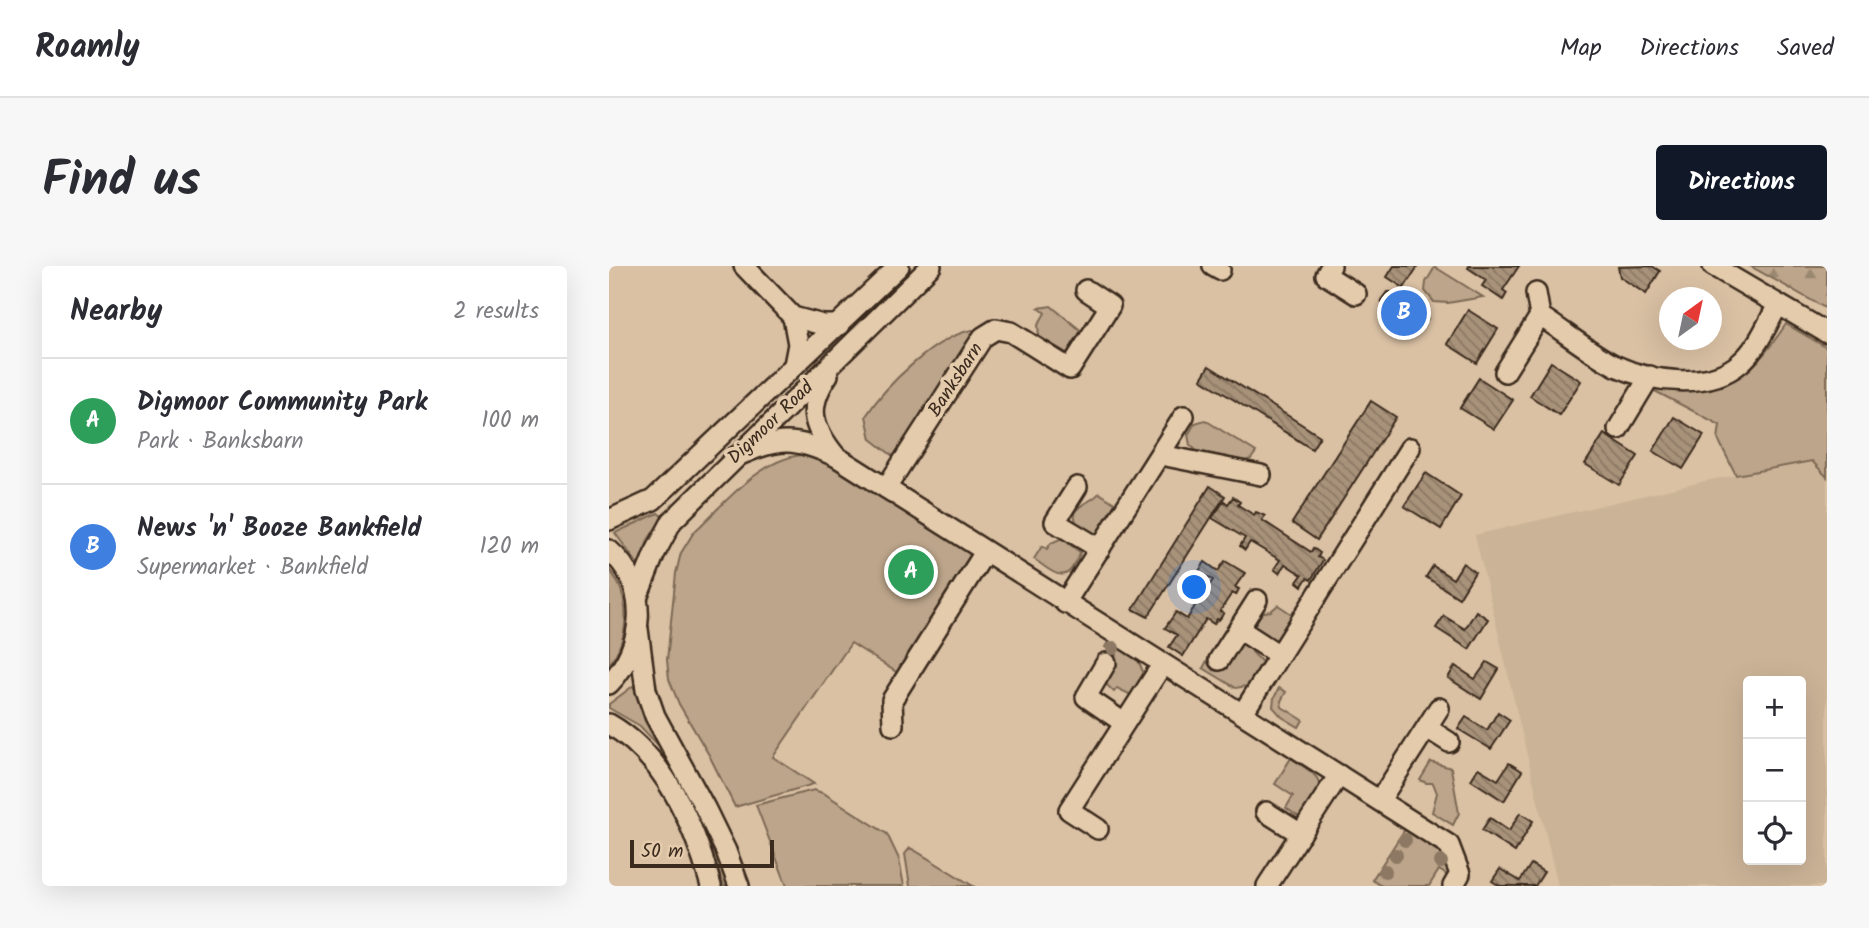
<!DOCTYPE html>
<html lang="en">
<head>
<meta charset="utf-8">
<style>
	:root { --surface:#fff; --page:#f7f7f7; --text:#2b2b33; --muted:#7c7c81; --line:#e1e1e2; --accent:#111827 }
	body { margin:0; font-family:Kalam,sans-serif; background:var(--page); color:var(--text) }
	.controls { position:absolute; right:21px; bottom:21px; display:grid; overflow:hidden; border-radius:7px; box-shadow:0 7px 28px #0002 }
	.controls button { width:63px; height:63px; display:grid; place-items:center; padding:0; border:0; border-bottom:2px solid var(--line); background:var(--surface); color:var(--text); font:35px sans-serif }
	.compass { position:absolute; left:1050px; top:21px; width:63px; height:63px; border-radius:50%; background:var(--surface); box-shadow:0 7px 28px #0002; rotate:33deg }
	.scale { position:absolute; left:21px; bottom:18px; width:144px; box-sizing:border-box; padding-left:7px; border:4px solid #3b2a1e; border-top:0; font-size:19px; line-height:24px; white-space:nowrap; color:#3b2a1e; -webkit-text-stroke:5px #e4cbac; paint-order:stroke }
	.you { position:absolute; left:586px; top:322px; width:24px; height:24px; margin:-18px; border:5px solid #fff; border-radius:50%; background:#1a73e8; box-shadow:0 0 0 10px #1a73e833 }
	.badge { display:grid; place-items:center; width:46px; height:46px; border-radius:50%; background:var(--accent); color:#fff; font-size:23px; font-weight:700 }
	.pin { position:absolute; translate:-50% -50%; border:4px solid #fff; box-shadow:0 2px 7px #0006 }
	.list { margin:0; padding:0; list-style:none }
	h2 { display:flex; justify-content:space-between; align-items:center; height:91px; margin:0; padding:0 28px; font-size:30px }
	h2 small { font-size:23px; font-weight:400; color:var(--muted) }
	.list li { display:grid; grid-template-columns:46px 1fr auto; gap:21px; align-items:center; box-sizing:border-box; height:126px; padding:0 28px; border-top:2px solid var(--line) }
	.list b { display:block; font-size:26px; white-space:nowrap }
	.list p { margin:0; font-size:23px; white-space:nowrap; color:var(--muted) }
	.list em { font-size:23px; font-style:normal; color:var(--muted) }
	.icon { flex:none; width:38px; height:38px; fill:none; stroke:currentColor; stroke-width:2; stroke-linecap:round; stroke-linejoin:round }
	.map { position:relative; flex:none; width:1218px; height:620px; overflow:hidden; border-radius:7px }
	header { display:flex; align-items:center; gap:42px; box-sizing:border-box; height:98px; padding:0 35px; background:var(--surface); border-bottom:2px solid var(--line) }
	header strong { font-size:33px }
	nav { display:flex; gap:38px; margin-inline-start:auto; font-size:24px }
	.intro { display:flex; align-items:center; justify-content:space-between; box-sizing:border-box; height:168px; padding:0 42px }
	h1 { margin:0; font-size:49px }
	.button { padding:18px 32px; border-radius:7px; background:var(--accent); color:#fff; font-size:24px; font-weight:700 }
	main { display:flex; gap:42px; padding:0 42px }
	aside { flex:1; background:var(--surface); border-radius:7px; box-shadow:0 7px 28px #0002 }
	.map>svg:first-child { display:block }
	.built { fill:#cbb397; fill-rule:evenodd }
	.green { fill:#bca58a; stroke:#7c6854; stroke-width:2 }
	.forest { fill:url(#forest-firs); stroke:#7c6854; stroke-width:2 }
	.building { fill:url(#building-back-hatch); stroke:#3b2a1e; stroke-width:2 }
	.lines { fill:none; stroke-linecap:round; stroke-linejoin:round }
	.minor-casing { stroke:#3b2a1e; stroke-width:24 }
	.minor { stroke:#e4cbac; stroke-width:19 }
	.tree { fill:#8d7863 }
	.labels { text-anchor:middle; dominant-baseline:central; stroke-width:7; stroke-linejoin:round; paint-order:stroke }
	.street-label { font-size:19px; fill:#3b2a1e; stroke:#e4cbac }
</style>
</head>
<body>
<header>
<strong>Roamly</strong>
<nav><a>Map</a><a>Directions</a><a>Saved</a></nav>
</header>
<div class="intro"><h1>Find us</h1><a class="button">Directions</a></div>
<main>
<aside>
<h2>Nearby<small>2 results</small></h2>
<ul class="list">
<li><span class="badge" style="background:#2e9e5b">A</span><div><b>Digmoor Community Park</b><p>Park · Banksbarn</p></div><em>100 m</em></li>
<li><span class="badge" style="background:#3f7fe0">B</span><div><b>News 'n' Booze Bankfield</b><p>Supermarket · Bankfield</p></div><em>120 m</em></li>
</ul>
</aside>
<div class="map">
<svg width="1218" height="620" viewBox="0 0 1218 620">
	<defs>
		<pattern id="forest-firs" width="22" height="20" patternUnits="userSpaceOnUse" patternTransform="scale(1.75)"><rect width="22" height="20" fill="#bca58a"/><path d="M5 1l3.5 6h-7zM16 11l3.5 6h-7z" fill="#9a8770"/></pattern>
		<pattern id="building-back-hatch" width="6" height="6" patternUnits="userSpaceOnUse" patternTransform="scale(1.75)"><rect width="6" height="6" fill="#a8927a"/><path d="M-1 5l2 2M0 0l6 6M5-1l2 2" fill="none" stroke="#8a7763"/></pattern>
	</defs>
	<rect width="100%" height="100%" fill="#dac1a4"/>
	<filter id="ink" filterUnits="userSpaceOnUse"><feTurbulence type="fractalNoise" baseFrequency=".0143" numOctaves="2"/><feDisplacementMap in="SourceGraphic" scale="14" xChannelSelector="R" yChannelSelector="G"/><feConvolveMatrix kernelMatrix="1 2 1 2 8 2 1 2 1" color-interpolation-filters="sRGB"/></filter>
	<g filter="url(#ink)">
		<path class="built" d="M1203,195L1218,211V620H949L866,269L1101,214ZM1139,415H1192V594H1139Z"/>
		<g class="green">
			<path d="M826,1L874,31L839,37L825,36L816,25L817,16Z"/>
			<path d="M442,40L476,68L462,86L458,87L430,71L429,59L436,47L430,42Z"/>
			<path d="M1177,58L1218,82V211L1203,195L1127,209L1109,173L1111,159L1042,123C1117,123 1133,124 1177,58Z"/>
			<path d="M364,64L372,69L289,194L262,173L257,150C276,120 328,69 364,64Z"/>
			<path d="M596,154L647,186L642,193L636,195L588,185L581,179L579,169L586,157Z"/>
			<path d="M192,189L216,194L360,285L362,293L292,409L242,377L164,491L205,518L126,541L100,489L70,438L60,413L58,394L67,307L72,287L85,266C115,238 150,194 192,189Z"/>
			<path d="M490,227L507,238L487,270L468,261L465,247C473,235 482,237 490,227Z"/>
			<path d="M49,247L54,251L39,274L31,301L6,267Z"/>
			<path d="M453,272L461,276L460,278L471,286C470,293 467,296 463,302C453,318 437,301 425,293L433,280L438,283L442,277Z"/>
			<path d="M0,303C23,331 21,371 0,399Z"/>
			<path d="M669,339L684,349L667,376L645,362L643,358L650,347L662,345Z"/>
			<path d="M499,376L529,394L535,408L522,429L508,422L505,426L495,416V407L507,389L496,381Z"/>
			<path d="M631,377L644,383L643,386L655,398L642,419L627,422L594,402L598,395L610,402Z"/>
			<path d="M24,420L96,558L120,620H115L92,558L50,480L31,460L0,442V438Z"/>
			<path d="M670,422L677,426L672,435L673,441L694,454L690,461L673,451L664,441L665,432Z"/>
			<path d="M682,492C718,516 716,514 694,550L690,551L677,542L684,530L666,518Z"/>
			<path d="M822,496L842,502L850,547L844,559L823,546L828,527L824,517H817L811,514Z"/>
			<path d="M205,524L216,528L278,568L290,593L295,620H178L147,539Z"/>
			<path d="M796,563L838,591L844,613L830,604L820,620H773L763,614Z"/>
			<path d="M301,582L305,584L364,620H301L296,588Z"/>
		</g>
		<path class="forest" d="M1141,0H1218V43Z"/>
		<g class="building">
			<path d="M785,0H809L795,22L778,11Z"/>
			<path d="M860,0H910L894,24L898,27L894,34L873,20L877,14L859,2Z"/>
			<path d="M1043,0L1051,5L1037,28L1011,11L1009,1Z"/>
			<path d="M778,26H788L794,36H802L806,45H814L819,53L813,61H806L800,69H789L784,60L775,59L771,50L777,44L772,34Z"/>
			<path d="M859,44L889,63L868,97L838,78Z"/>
			<path d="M942,96L972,115L950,149L921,130Z"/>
			<path d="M600,100L711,170L703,183L592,113Z"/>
			<path d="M870,112L904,134L885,163L851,142Z"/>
			<path d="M762,135L787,151L708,274L683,257Z"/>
			<path d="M1065,151L1095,169L1074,203L1044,185Z"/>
			<path d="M995,168L1029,190L1010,219L976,198Z"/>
			<path d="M817,207L852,230L832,263L795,240Z"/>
			<path d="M601,220L616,230L539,351L524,343Z"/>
			<path d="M624,231L631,236L629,239L645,249L647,246L656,250L653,254L702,286L704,282L711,287L709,291L714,294L702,314L698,312L693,320L688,316L693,309L676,298L670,307L665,303L671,294L641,276L636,284L631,280L636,272L603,252L615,235L619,238Z"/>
			<path d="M616,295L636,307L626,321L630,323L627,329L623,327L611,345L615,347L610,354L608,353L605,358L597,353L574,390L560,381L568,369L556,362L567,346L578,353L587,338L577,331L583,321L594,328L604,314L590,305L596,296L609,305Z"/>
			<path d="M854,297L866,306L850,332L817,311L824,300L844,313Z"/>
			<path d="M867,345L879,353L860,383L827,362L835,350L856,363Z"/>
			<path d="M878,396L890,403L872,433L839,412L846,400L866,413Z"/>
			<path d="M889,446L901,454L882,483L849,463L857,451L878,464Z"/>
			<path d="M900,497L913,505L895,535L862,514L869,502L889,514Z"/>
			<path d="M911,547L924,555L906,586L873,564L881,552L900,565Z"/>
			<path d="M922,598L935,606L926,620H891L883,615L891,603L911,615Z"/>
		</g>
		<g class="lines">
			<g class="minor-casing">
				<g id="minor">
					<path d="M135,0L184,51L214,59H230"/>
					<path d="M604,0L611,4"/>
					<path d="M722,0L717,9L747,28"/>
					<path d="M1104,0L1218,67"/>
					<path d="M927,27L931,50C956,66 981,87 1007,100C1042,116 1100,124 1131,97C1149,82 1158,58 1169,39"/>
					<path d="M184,51L189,78L185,99"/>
					<path d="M896,106L931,50"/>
					<path d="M219,109C198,140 202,159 225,188"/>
					<path d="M1009,163L1041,110"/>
					<path d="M552,189L652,209"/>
					<path d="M126,191C170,172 184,170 228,191L840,579L851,608L844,620"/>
					<path d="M468,221L446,256L491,283"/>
					<path d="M277,222L374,71L387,63L402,66L461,103L501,40L477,24"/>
					<path d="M0,254L44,234L290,0"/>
					<path d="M0,284C42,320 36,381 0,418"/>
					<path d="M28,332L45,289L63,255L322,0"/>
					<path d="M456,337L575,150"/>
					<path d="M29,363L37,424L46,450L96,542L117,585L130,620"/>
					<path d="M630,363L670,389"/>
					<path d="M610,394L648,334"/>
					<path d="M497,397L477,431L515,457"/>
					<path d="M634,447L801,182"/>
					<path d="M0,458C57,491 85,559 102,620"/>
					<path d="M284,459L283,434L376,286"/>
					<path d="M818,462L840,476"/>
					<path d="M771,534L830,442"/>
					<path d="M657,546L692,568"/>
					<path d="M489,563L460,544L553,399"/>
					<path d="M658,620L730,509"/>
				</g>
			</g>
			<use href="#minor" class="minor"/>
		</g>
		<g class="tree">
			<circle cx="504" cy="382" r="7"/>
			<circle cx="796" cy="574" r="7"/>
			<circle cx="787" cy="589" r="7"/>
			<circle cx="832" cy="596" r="7"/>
			<circle cx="776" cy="605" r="7"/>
		</g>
	</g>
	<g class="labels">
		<g class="street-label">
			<text transform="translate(347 114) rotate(-57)">Banksbarn</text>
			<text transform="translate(162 157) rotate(-44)">Digmoor Road</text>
		</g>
	</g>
</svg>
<div class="controls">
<button>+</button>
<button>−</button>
<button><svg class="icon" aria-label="locate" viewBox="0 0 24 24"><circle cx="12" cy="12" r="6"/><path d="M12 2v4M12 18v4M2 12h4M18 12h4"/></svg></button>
</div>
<svg class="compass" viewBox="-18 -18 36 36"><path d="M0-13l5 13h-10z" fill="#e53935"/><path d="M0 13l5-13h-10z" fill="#7c7c81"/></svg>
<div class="scale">50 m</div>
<div class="you"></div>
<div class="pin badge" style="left:302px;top:306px;background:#2e9e5b">A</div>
<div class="pin badge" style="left:795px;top:47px;background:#3f7fe0">B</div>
</div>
</main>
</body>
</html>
